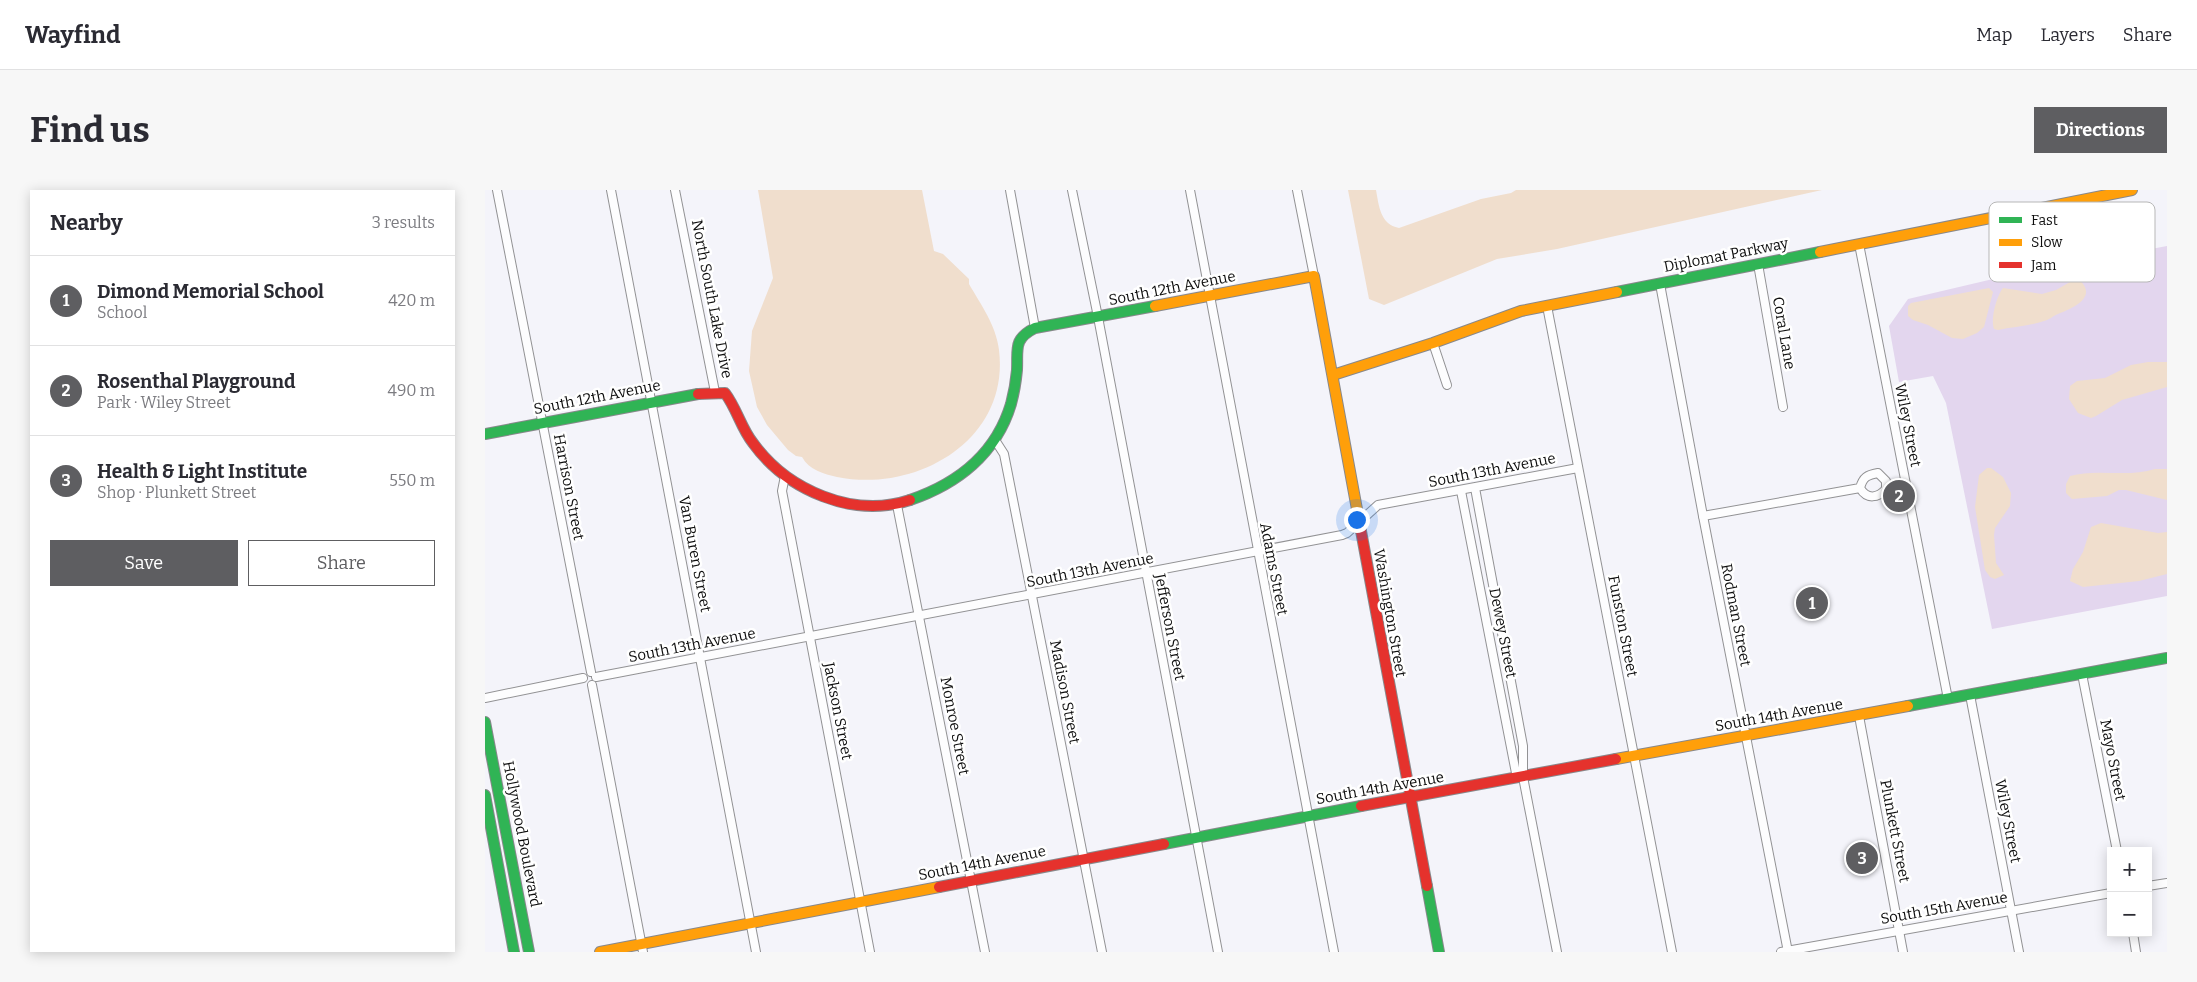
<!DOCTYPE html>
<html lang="en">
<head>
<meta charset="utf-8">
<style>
	:root { --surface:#fff; --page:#f7f7f7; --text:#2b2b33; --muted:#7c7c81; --line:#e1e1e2; --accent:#5e5e61 }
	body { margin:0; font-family:Bitter,serif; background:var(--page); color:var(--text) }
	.controls { position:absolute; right:15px; bottom:15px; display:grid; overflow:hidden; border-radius:0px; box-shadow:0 2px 12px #0003 }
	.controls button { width:45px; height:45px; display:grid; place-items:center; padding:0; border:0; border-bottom:1px solid var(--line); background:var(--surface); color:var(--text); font:25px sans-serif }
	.you { position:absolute; left:871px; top:329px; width:18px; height:18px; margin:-12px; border:4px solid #fff; border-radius:50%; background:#1a73e8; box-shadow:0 0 0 8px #1a73e833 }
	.badge { display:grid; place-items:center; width:32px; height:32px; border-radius:50%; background:var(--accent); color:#fff; font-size:16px; font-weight:700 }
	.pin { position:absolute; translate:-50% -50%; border:2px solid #fff; box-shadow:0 1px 5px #0006 }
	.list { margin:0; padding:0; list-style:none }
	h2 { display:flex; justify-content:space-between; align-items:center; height:65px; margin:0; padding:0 20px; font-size:21px }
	h2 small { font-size:16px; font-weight:400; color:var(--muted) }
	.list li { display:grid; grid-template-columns:32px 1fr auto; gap:15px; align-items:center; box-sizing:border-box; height:90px; padding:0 20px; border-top:1px solid var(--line) }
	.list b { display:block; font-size:19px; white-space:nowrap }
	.list p { margin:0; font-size:16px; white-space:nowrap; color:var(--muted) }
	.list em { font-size:16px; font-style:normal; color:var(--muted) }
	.actions { display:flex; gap:10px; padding:15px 20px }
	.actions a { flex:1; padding:11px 0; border:1px solid var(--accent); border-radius:0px; text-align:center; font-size:18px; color:var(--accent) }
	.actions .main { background:var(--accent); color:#fff }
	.map { position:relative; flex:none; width:1682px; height:762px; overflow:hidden; border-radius:0px }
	header { display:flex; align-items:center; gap:30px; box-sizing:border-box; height:70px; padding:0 25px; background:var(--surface); border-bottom:1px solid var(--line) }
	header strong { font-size:24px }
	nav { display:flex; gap:28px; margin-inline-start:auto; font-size:18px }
	.intro { display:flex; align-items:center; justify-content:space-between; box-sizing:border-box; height:120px; padding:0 30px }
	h1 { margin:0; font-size:35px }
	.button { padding:12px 22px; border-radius:0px; background:var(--accent); color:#fff; font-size:18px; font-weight:700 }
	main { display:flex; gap:30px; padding:0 30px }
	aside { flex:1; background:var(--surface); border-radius:0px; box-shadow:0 2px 12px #0003 }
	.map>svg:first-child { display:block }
	.green { fill:#e3d6ee }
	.water { fill:#f0decd }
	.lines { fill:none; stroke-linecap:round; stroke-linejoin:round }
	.street-casing { stroke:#929294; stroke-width:10 }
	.fast-casing { stroke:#88888b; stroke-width:12 }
	.slow-casing { stroke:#88888b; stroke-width:12 }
	.jam-casing { stroke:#88888b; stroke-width:12 }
	.street { stroke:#fdfdfe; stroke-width:8 }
	.fast { stroke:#30b455; stroke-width:10 }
	.slow { stroke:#ff9f0a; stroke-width:10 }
	.jam { stroke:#e5322d; stroke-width:10 }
	.labels { text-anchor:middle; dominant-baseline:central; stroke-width:5; stroke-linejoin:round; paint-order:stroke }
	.street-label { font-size:15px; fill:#0e0e0e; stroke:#fff }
	.key { fill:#fff; stroke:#b7b7b7; stroke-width:1 }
	.key-label { font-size:14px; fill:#0e0e0e }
</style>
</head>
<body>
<header>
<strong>Wayfind</strong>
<nav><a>Map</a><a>Layers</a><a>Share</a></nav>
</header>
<div class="intro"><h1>Find us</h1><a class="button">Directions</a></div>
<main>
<aside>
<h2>Nearby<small>3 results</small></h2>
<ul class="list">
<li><span class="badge">1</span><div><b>Dimond Memorial School</b><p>School</p></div><em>420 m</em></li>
<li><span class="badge">2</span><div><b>Rosenthal Playground</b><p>Park · Wiley Street</p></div><em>490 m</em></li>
<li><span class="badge">3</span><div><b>Health &amp; Light Institute</b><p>Shop · Plunkett Street</p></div><em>550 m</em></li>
</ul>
<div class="actions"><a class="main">Save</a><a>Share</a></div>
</aside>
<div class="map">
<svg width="1682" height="762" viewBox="0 0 1682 762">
	<rect width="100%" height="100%" fill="#f4f4fa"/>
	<path class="green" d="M1682,56V406L1507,439L1461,213L1448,186L1414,192L1404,136L1423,109L1508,89Z"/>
	<g class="water">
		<path d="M273,0H437L449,61L458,64L484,89V94C496,115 511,135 514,160C525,250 432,303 352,287C339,284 324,280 317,267L311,266L303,260L282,235L272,217L264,181L267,141L288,88Z"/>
		<path d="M863,0H891C894,16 895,34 914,38L996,9L1026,3L1031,0H1337L1072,59L1012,69L899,115L884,109Z"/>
		<path d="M1592,88C1615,106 1589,118 1573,124C1568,126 1564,130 1559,131C1545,136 1528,137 1513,140L1509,139C1505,129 1512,105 1518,98L1557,104L1571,100Z"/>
		<path d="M1504,98L1508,102L1499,137L1492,143L1478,149L1467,148L1443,135L1428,130L1423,126V116L1426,113Z"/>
		<path d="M1663,172H1682V197L1637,210L1611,226L1606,228L1593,223L1584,209L1585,196L1592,191L1620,188L1646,175Z"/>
		<path d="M1502,278H1506L1518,287L1526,303L1525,316L1510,338L1509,345L1511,373L1519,385L1510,389L1505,387L1500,380L1490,317L1494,285Z"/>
		<path d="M1670,279H1682V310L1641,300H1634L1622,306L1587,309L1581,303V294L1585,286C1612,278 1642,288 1670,279Z"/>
		<path d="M1616,333L1673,343L1682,342V384L1654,391L1598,397L1585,391L1588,379L1598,362L1606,337Z"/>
	</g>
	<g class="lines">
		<g class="street-casing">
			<g id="street">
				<path d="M12,0L106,482"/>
				<path d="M126,0L271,762"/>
				<path d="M190,0L230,202"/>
				<path d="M525,0L550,138"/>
				<path d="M587,0L613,127L733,762"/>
				<path d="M705,0L849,762"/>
				<path d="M812,0L829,86"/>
				<path d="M1374,54L1463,509"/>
				<path d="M1273,74L1298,217"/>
				<path d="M1175,94L1218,326L1303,762"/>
				<path d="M1062,116L1187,762"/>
				<path d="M948,153L962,195"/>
				<path d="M510,250L519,264L617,762"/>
				<path d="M300,286L297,301L385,762"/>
				<path d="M990,298L1038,556V587L1072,762"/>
				<path d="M976,301L1031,583L1038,587"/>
				<path d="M412,315L500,762"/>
				<path d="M1218,326L1375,298C1382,310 1393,308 1401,299V291L1393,283C1382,285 1378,287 1375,298"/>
				<path d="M1597,484L1632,661"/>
				<path d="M111,487L857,345L862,343L893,315L1093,278"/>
				<path d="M107,495L158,762"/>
				<path d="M1485,505L1534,762"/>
				<path d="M0,508L98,488"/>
				<path d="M1374,526L1418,762"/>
				<path d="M1663,696L1682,693"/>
				<path d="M1648,743L1651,762"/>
				<path d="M1296,762L1626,703"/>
			</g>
		</g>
		<g class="fast-casing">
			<g id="fast">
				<path d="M1132,102L1335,62"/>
				<path d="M0,244L213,204"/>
				<path d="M425,310C472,294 511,264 526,214C529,203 531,191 532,180C533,159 528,149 550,138L670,116"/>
				<path d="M1423,516L1682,468"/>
				<path d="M0,532L44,762"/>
				<path d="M0,605L29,762"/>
				<path d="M679,654L876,616"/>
				<path d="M942,696L954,762"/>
			</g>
		</g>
		<g class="slow-casing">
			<g id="slow">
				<path d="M1335,62L1647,0"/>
				<path d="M670,116L829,86L876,341"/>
				<path d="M848,185L948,153L1036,121L1132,102"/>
				<path d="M1131,569L1423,516"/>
				<path d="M115,762L454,697"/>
			</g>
		</g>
		<g class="jam-casing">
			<g id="jam">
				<path d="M213,204L240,203C252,219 256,238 268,253C302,300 368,329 425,310"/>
				<path d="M876,341L942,696"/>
				<path d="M876,616L1131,569"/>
				<path d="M454,697L679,654"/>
			</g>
		</g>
		<use href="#street" class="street"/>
		<use href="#fast" class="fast"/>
		<use href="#slow" class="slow"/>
		<use href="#jam" class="jam"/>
	</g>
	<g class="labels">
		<g class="street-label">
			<text transform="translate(1241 65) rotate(-11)">Diplomat Parkway</text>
			<text transform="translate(687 98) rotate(-11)">South 12th Avenue</text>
			<text transform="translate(227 109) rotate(79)">North South Lake Drive</text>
			<text transform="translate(1299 143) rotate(80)">Coral Lane</text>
			<text transform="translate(112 207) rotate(-11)">South 12th Avenue</text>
			<text transform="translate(1423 235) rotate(79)">Wiley Street</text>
			<text transform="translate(1007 280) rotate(-11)">South 13th Avenue</text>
			<text transform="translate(84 297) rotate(79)">Harrison Street</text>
			<text transform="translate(210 364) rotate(79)">Van Buren Street</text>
			<text transform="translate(789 379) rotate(79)">Adams Street</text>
			<text transform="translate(605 380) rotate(-11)">South 13th Avenue</text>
			<text transform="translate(905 423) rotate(80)">Washington Street</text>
			<text transform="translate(1251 425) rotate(79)">Rodman Street</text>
			<text transform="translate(1138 436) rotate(79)">Funston Street</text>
			<text transform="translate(685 437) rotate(79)">Jefferson Street</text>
			<text transform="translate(1018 443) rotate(79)">Dewey Street</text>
			<text transform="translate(207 455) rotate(-11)">South 13th Avenue</text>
			<text transform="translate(580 502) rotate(79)">Madison Street</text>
			<text transform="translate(353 521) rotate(79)">Jackson Street</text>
			<text transform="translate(1294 525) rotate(-10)">South 14th Avenue</text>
			<text transform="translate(470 536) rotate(79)">Monroe Street</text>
			<text transform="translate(1628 570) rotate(79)">Mayo Street</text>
			<text transform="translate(895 598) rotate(-10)">South 14th Avenue</text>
			<text transform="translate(1523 631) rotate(79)">Wiley Street</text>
			<text transform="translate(1410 641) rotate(79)">Plunkett Street</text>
			<text transform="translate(37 644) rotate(79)">Hollywood Boulevard</text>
			<text transform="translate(497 673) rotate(-11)">South 14th Avenue</text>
			<text transform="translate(1459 718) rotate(-10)">South 15th Avenue</text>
		</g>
	</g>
	<rect x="1504" y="12" width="166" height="80" rx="8" class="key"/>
	<rect x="1514" y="27" width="23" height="6" fill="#30b455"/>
	<rect x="1514" y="49" width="23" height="7" fill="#ff9f0a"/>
	<rect x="1514" y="72" width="23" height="6" fill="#e5322d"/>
	<g class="key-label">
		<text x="1546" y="35">Fast</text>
		<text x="1546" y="57">Slow</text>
		<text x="1546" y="80">Jam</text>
	</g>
</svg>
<div class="controls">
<button>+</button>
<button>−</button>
</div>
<div class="you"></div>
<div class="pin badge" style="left:1327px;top:413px">1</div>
<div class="pin badge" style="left:1414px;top:306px">2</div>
<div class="pin badge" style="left:1377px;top:668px">3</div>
</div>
</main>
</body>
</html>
